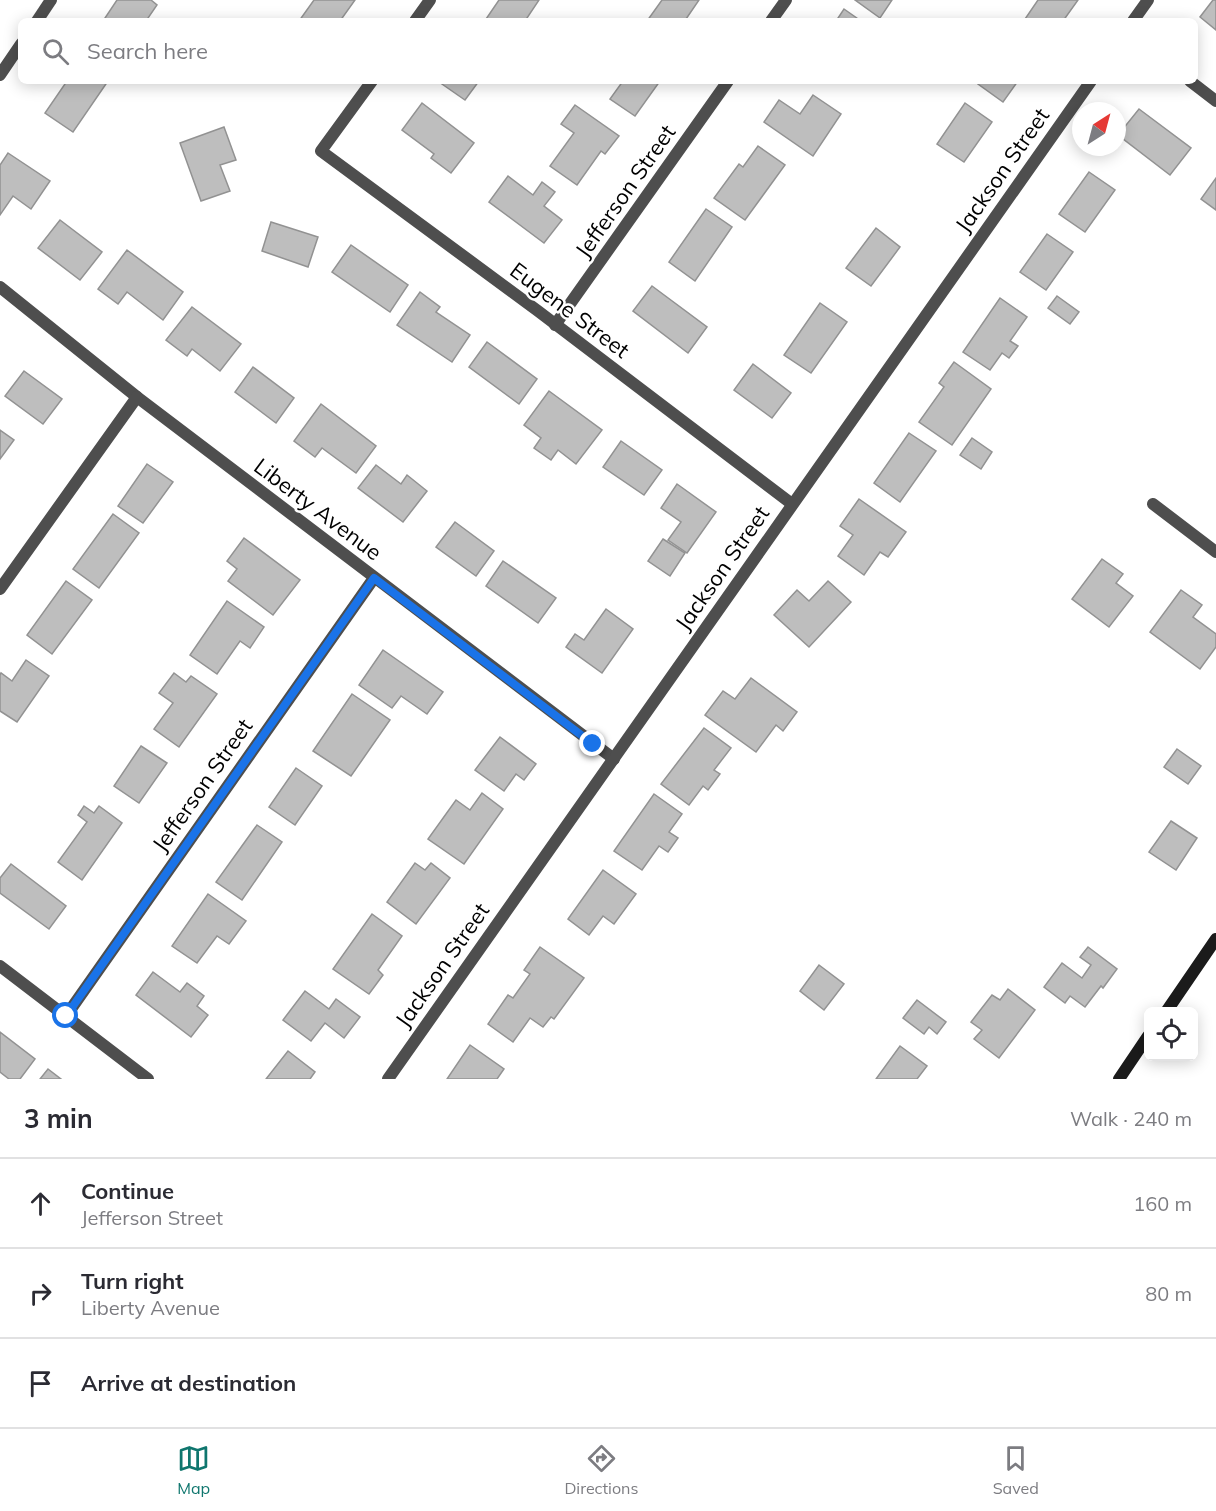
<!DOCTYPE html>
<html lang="en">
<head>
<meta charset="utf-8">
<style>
	:root { --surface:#fff; --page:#f2f2f3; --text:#2b2b33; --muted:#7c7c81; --line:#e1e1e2; --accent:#0f766e }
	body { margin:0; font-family:Mulish,sans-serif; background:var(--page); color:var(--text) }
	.controls { position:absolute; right:18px; bottom:18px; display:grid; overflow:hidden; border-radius:9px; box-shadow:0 3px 15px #0003 }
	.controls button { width:54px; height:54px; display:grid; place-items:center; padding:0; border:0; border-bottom:2px solid var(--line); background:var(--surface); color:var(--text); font:30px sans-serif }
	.compass { position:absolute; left:1072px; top:102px; width:54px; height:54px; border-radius:50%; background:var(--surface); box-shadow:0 3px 15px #0003; rotate:36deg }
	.stop { position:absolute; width:18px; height:18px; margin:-14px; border:4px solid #1a73e8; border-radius:50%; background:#fff }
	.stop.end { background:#1a73e8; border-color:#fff; box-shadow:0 2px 6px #0008 }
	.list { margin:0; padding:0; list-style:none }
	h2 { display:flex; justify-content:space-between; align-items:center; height:78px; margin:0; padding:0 24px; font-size:26px }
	h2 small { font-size:20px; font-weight:400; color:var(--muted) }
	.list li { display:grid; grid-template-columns:39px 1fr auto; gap:18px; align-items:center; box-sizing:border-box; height:90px; padding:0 24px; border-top:2px solid var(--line) }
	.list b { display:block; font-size:22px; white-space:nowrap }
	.list p { margin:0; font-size:20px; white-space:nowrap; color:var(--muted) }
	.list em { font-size:20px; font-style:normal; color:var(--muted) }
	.icon { flex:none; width:33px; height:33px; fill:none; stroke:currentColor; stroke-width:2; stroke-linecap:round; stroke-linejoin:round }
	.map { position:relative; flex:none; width:1216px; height:1079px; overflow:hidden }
	.search { position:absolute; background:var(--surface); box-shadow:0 3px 15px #0003; left:18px; right:18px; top:18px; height:66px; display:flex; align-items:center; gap:15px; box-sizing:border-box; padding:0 21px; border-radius:9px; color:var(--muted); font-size:22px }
	.sheet { height:348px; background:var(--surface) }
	nav { display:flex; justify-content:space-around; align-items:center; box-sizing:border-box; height:84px; border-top:2px solid var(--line); background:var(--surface); font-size:16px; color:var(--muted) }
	nav a { display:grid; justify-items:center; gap:3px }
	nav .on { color:var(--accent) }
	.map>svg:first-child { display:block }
	.building { fill:#bebebe; stroke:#929292; stroke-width:1.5 }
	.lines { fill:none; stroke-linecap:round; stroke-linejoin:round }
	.street { stroke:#4e4e4e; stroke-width:12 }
	.secondary { stroke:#1b1b1b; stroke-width:12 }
	.route { stroke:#1a73e8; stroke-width:8 }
	.labels { text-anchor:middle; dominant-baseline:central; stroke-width:5; stroke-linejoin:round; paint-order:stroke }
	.street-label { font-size:22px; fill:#000; stroke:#fff }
</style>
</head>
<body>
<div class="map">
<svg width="1216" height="1079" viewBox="0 0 1216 1079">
	<rect width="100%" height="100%" fill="#fff"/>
	<g class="building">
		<path d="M117,0H151L157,5L146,21H103Z"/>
		<path d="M314,0H355L340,21H299Z"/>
		<path d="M499,0H539L525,21H489L486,19Z"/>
		<path d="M662,0H699L686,19L688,21H647Z"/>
		<path d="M855,0H892L880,18Z"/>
		<path d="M1038,0H1078L1063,21H1028L1025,19Z"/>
		<path d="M1213,0H1216V30L1200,17Z"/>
		<path d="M844,9L861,21H836Z"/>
		<path d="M67,81H108L73,132L45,113Z"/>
		<path d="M440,81H479L465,100L439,82Z"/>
		<path d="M623,81H660L635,116L610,99Z"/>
		<path d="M980,81H1018L1003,102L978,84Z"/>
		<path d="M813,95L841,114L813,156L764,122L779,100L800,114Z"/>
		<path d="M422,103L474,143L451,173L431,158L434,154L402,130Z"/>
		<path d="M965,103L992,122L964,162L937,144Z"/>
		<path d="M575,105L619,136L605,154L601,151L577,185L550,166L574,133L561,124Z"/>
		<path d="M1139,109L1191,148L1170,175L1118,135Z"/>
		<path d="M224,127L236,160L220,165L230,191L201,201L180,143Z"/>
		<path d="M758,146L785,165L745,220L714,198L739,164L743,167Z"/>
		<path d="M8,153L50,181L31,209L13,196L0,215V165Z"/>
		<path d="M1089,172L1115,190L1085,232L1059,214Z"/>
		<path d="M508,176L533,195L542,182L555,192L544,206L562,220L544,243L489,202Z"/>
		<path d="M1216,178V210L1201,199Z"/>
		<path d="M706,209L732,227L695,281L669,262Z"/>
		<path d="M60,220L102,252L80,280L38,248Z"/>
		<path d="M271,222L318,237L308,267L262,251Z"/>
		<path d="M876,228L900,247L871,286L846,268Z"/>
		<path d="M1047,234L1073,252L1046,290L1020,272Z"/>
		<path d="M351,245L408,285L390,312L332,272Z"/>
		<path d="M127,250L183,292L163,320L127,292L118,304L98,289Z"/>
		<path d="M652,286L707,327L688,353L633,311Z"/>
		<path d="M420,292L440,307L436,312L470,335L452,362L397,325Z"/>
		<path d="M1057,296L1079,312L1070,324L1048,308Z"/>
		<path d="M1000,298L1027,317L1010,341L1018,346L1009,358L1002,353L990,370L963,352Z"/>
		<path d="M820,303L847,322L811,373L784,355Z"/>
		<path d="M192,307L241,344L220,371L192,349L187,356L166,340Z"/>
		<path d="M487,342L537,379L519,404L469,367Z"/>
		<path d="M954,362L991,389L952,445L919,422L944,387L939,383Z"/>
		<path d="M753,364L791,393L772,418L734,390Z"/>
		<path d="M253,367L294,398L276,423L235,392Z"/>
		<path d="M24,371L62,399L43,424L5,396Z"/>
		<path d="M549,391L602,430L576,464L558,450L551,460L534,448L541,438L524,425Z"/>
		<path d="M321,404L376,446L356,473L322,448L315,457L294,441Z"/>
		<path d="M0,430L14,440L0,459Z"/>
		<path d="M909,433L936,451L900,502L874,483Z"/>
		<path d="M972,438L992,452L981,469L960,455Z"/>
		<path d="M621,441L662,470L644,495L603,467Z"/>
		<path d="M147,464L173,482L143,523L118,506Z"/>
		<path d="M376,465L401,484L407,475L427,491L403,522L358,488Z"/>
		<path d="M677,484L716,512L687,553L668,540L681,522L661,508Z"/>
		<path d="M859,499L906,532L888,557L880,552L864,575L838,556L853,535L840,526Z"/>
		<path d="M113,514L139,533L99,588L73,569Z"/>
		<path d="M455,522L494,551L476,576L436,547Z"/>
		<path d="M244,538L300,580L273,615L228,581L237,569L227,561Z"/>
		<path d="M663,539L685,553L670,576L648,561Z"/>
		<path d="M1102,559L1123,574L1116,583L1133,596L1109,627L1072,599Z"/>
		<path d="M503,561L556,598L538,623L486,586Z"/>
		<path d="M66,581L92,600L52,654L27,635Z"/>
		<path d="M828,581L851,602L809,647L774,615L797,590L809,601Z"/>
		<path d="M1181,590L1202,605L1193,617L1216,634V647L1200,669L1150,632Z"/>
		<path d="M227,601L264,627L250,648L240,641L217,674L190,655Z"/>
		<path d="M606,609L633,629L602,673L566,647L575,634L584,640Z"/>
		<path d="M383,650L443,692L427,714L401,696L392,708L359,685Z"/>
		<path d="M26,660L49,676L17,722L0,711V675L1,673L12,681Z"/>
		<path d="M174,673L186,682L191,676L217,694L179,747L154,729L173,703L159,693Z"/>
		<path d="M751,678L797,712L783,731L776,725L756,752L705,715L723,691L735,699Z"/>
		<path d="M352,694L390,720L351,776L313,751Z"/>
		<path d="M704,728L731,748L714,770L720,774L708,790L703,786L689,805L661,784Z"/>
		<path d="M500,737L536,764L524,780L516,774L504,791L475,770Z"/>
		<path d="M141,746L167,763L139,803L114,786Z"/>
		<path d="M1177,749L1201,766L1188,784L1164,767Z"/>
		<path d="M296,768L322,786L295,825L269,807Z"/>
		<path d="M482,793L503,809L464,864L428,839L456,800L470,810Z"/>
		<path d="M654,794L682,814L669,832L678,838L668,852L659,846L642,870L614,851Z"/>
		<path d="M84,806L94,813L99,806L122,823L82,880L58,862L87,822L78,815Z"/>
		<path d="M1171,821L1197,838L1176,870L1149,852Z"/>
		<path d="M257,825L282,842L242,900L216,882Z"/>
		<path d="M415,863L425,870L431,863L450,878L416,924L387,902Z"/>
		<path d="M11,864L66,906L49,929L0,893V878Z"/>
		<path d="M603,870L636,894L614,924L603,916L589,935L568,919Z"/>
		<path d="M208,894L246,921L229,944L217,936L197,963L172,946Z"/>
		<path d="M372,914L402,936L378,970L383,975L369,994L333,969Z"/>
		<path d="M540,947L584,978L554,1019L551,1017L543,1027L530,1018L513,1042L488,1024L508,995L513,998L530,974L524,970Z"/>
		<path d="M1088,947L1117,969L1103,988L1101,986L1085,1007L1070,996L1065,1003L1044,987L1062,963L1082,978L1091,965L1080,957Z"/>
		<path d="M819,965L844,984L824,1010L800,991Z"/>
		<path d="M153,972L180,992L187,983L204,996L197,1006L208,1015L191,1037L136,995Z"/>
		<path d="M1008,989L1035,1010L999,1058L974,1039L982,1030L971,1022L992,995L1000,1000Z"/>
		<path d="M305,991L329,1009L336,999L360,1017L344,1038L325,1023L311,1041L283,1020Z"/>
		<path d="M917,1000L946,1022L937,1034L929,1027L924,1034L903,1018Z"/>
		<path d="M0,1032L35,1059L20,1079H9L0,1072Z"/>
		<path d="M470,1045L504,1069L497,1079H447Z"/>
		<path d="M900,1046L927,1066L917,1079H876Z"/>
		<path d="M288,1051L315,1072L310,1079H266Z"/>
		<path d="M48,1069L61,1079H40Z"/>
	</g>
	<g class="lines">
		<g class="street">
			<path d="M37,21L51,0"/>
			<path d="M415,21L430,0"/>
			<path d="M771,21L786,0"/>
			<path d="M1133,21L1148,0"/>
			<path d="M0,75L21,44"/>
			<path d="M372,81L321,151L538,311L792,504"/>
			<path d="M1190,81L1216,101"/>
			<path d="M0,287L137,397L614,759"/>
			<path d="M555,325L728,81"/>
			<path d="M1153,504L1216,552"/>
			<path d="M0,589L137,397"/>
			<path d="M0,966L148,1079"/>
			<path d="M66,1016L374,578"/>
			<path d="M388,1079L1091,81"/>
		</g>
		<g class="secondary">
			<path d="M1166,1012L1216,939"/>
			<path d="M1119,1079L1148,1036"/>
		</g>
	</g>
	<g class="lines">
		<path class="route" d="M66,1016L374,578L593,744"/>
	</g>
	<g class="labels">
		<g class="street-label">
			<text transform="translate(1002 170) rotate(-55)">Jackson Street</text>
			<text transform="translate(625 191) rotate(-55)">Jefferson Street</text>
			<text transform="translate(570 310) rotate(37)">Eugene Street</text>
			<text transform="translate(318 509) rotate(37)">Liberty Avenue</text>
			<text transform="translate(722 568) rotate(-55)">Jackson Street</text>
			<text transform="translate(202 785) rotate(-55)">Jefferson Street</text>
			<text transform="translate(442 965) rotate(-55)">Jackson Street</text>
		</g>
	</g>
</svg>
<div class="controls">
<button><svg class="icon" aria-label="locate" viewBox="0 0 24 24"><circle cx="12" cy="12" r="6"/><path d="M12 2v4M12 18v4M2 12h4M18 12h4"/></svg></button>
</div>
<svg class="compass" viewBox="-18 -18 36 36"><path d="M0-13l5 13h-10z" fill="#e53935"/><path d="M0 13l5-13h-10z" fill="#7c7c81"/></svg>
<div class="stop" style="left:66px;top:1016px"></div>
<div class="stop end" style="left:593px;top:744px"></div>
<div class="search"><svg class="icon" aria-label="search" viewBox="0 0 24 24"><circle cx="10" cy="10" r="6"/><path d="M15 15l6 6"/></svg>Search here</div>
</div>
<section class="sheet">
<h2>3 min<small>Walk · 240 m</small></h2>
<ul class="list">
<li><svg class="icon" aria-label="ahead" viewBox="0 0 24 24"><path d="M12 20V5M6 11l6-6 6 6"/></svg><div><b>Continue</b><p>Jefferson Street</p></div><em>160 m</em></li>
<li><svg class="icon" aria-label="right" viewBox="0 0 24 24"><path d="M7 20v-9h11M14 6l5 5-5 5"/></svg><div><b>Turn right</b><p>Liberty Avenue</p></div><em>80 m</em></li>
<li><svg class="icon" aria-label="arrive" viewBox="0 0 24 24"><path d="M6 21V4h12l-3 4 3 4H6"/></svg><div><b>Arrive at destination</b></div></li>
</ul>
</section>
<nav>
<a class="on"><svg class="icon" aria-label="map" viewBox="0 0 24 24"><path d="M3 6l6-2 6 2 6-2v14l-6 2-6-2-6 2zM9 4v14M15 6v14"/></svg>Map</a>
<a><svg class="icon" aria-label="directions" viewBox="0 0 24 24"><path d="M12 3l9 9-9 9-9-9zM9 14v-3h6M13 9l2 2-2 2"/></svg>Directions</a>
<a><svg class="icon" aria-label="saved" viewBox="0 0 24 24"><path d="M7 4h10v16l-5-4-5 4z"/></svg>Saved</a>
</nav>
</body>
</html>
